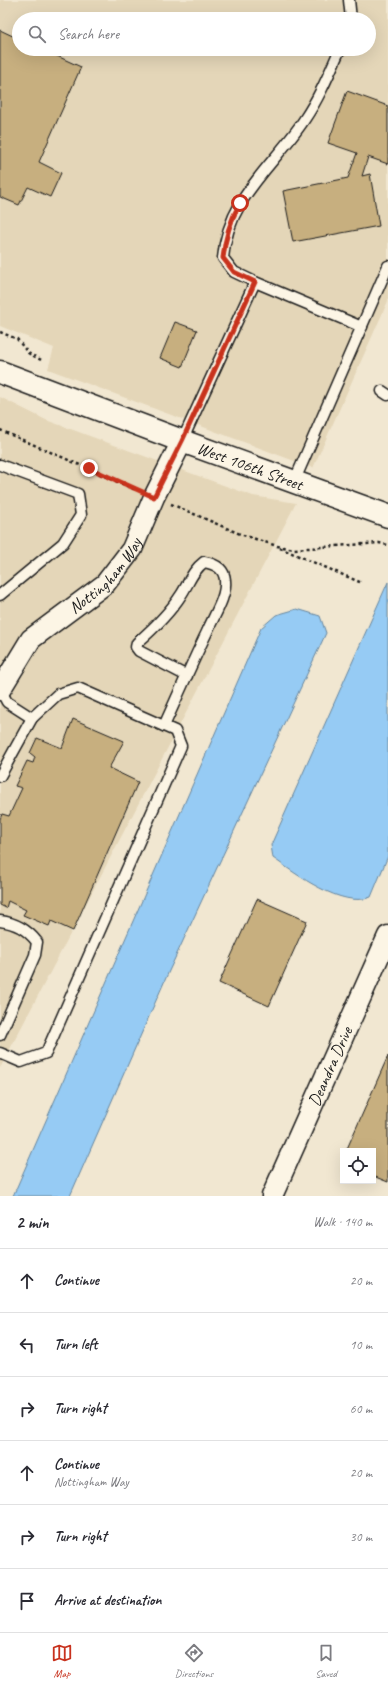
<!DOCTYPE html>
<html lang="en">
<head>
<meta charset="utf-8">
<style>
	:root { --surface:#fff; --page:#f2f2f3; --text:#2b2b33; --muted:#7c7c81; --line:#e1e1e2; --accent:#c8321e }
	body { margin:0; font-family:Caveat,sans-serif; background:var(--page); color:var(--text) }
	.controls { position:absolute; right:12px; bottom:12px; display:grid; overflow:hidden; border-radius:0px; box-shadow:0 4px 16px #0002 }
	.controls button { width:36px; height:36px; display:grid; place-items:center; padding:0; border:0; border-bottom:1px solid var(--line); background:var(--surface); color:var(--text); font:20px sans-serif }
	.stop { position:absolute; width:12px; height:12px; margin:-9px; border:3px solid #c8321e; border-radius:50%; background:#fff }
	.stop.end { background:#c8321e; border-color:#fff; box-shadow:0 1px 4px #0008 }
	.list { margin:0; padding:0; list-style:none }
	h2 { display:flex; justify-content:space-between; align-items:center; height:52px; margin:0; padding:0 16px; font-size:17px }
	h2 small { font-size:13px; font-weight:400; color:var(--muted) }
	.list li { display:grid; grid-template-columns:26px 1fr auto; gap:12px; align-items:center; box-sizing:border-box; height:64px; padding:0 16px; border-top:1px solid var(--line) }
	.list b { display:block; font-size:15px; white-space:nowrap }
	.list p { margin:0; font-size:13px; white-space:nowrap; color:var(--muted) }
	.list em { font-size:13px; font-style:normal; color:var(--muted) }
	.icon { flex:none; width:22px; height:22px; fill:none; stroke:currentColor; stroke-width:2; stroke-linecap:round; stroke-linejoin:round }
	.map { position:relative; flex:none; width:388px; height:1196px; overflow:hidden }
	.search { position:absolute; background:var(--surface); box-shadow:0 4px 16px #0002; left:12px; right:12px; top:12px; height:44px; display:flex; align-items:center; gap:10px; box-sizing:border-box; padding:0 14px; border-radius:22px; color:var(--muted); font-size:15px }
	.sheet { height:436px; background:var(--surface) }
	nav { display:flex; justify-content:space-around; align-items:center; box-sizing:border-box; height:56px; border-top:1px solid var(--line); background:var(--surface); font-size:11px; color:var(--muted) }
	nav a { display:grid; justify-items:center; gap:2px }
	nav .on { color:var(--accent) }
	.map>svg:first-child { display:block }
	.built { fill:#e4d6b8; fill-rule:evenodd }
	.water { fill:#96cbf4; stroke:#65859e }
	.building { fill:#c7af7f; stroke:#1c1c1c }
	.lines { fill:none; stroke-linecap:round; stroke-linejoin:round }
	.lane-casing { stroke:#1c1c1c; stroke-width:13 }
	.street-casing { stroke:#1c1c1c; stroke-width:23 }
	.secondary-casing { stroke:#1c1c1c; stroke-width:25 }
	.path { stroke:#1c1c1c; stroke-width:2.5; stroke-dasharray:3 3; stroke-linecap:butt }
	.lane { stroke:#fcf5e5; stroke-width:10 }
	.street { stroke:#fcf5e5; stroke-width:20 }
	.secondary { stroke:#fcf5e5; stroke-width:22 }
	.route { stroke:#c8321e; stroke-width:5 }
	.labels { text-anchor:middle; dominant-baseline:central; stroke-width:3; stroke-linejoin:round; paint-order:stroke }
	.street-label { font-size:17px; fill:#1c1c1c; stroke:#fcf5e5 }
</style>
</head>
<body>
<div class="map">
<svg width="388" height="1196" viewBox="0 0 388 1196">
	<rect width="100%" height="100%" fill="#f1e7d1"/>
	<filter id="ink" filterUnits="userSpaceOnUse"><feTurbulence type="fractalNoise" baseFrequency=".025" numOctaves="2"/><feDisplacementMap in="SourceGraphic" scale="8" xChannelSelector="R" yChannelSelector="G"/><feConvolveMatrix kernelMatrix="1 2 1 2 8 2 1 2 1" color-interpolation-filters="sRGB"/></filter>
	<g filter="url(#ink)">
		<g class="built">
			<path d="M0,0H388V301L313,468L48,369L54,348L0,326ZM19,19H369V49H19Z"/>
			<path d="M0,397L46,420L253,496L296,503L0,1068Z"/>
		</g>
		<g class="water">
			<path d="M388,582V856L371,897C342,909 296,874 273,858L271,845Z"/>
			<path d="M297,609L320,616L326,633L169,971L70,1196H13L261,628L276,615Z"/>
		</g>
		<g class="building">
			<path d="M0,30L19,39V49H42L81,67L39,162L61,173L50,197L28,187L19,205L0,197Z"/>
			<path d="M347,91L388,106V164L368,157L362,176L370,174L379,226L293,242L283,191L348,178L357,153L328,143Z"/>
			<path d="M175,322L197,330L182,367L160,358Z"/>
			<path d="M73,719L124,741L109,768L138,782L73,931L51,921L49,926L23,915L26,910L8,901L6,908L0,905V819L2,814L9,816L22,788L15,786L27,761L33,763L35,757L30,753L37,738L62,748Z"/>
			<path d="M257,899L307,921L269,1006L219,983Z"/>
			<path d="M388,1056V1182L373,1176V1151H346Z"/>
		</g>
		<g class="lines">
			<g class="lane-casing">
				<g id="lane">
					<path d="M349,0L351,19"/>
					<path d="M255,282L234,272L223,258C228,197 273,167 304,120C319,98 329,74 340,49"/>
					<path d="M382,391L388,395"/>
					<path d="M182,441L255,282L362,327"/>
					<path d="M0,465L78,494L81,515L63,543L0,595"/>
					<path d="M294,482L388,266"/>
					<path d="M164,726C178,695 192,663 207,632C213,617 227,597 225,580C224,568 215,564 204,562C192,571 189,583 181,595C169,614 153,629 137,643L136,647L139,651L187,676"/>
					<path d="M0,776L32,718"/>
					<path d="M0,921C16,923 27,929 37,942L35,955L0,1035"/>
					<path d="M0,1053L21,1062L46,1053L181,746L175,731L78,688L58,694L32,718L7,702L0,689"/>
				</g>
			</g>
			<g class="street-casing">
				<g id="street">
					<path id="s1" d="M0,690L31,639L105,584L132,549L154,497L182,441"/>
					<path id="s2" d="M272,1196L388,936"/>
				</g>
			</g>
			<g class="secondary-casing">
				<g id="secondary">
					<path id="s3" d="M0,372L182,441L388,516"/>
				</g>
			</g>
			<g class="path">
				<path d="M0,332L17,339L28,353L43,361"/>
				<path d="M0,430L137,490"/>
				<path d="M171,504L240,534L277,546L294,549L379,543L388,545"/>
				<path d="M280,548L362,583"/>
			</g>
			<use href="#lane" class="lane"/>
			<use href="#street" class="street"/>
			<use href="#secondary" class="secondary"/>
		</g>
	</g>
	<g class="lines" filter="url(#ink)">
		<path class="route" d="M89,468L154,497L182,441L255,282L234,272L223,258C225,237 230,221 240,203"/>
	</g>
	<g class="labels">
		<g class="street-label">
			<text stroke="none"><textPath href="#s3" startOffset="267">West 106th Street</textPath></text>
			<text stroke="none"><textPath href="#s1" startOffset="158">Nottingham Way</textPath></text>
			<text stroke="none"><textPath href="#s2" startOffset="142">Deandra Drive</textPath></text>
		</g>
	</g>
</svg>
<div class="controls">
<button><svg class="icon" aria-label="locate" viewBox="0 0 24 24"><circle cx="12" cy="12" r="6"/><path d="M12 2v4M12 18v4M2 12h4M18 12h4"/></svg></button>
</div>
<div class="stop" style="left:240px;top:203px"></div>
<div class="stop end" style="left:89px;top:468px"></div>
<div class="search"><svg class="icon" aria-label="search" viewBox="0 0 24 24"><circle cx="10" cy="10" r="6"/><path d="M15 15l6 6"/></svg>Search here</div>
</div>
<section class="sheet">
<h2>2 min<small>Walk · 140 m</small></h2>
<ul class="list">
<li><svg class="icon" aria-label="ahead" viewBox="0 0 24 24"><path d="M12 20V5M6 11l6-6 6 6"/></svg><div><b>Continue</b></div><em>20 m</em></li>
<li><svg class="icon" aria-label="left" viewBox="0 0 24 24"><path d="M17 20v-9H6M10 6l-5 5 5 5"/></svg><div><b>Turn left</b></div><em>10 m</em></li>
<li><svg class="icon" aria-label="right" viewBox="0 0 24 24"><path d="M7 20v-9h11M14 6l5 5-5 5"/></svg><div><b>Turn right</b></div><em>60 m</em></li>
<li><svg class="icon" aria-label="ahead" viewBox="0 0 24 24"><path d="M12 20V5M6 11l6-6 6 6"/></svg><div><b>Continue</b><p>Nottingham Way</p></div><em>20 m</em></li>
<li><svg class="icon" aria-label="right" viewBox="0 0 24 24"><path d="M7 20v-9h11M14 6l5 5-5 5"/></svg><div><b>Turn right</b></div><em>30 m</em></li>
<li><svg class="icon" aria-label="arrive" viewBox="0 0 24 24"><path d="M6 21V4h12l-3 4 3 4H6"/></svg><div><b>Arrive at destination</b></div></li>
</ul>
</section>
<nav>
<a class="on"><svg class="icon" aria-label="map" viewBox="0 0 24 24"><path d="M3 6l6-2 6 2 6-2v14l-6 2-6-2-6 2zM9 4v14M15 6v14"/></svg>Map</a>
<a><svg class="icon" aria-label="directions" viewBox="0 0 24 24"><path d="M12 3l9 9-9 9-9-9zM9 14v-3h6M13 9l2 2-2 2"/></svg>Directions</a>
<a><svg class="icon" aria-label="saved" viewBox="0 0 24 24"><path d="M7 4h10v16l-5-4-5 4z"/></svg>Saved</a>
</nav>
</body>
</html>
